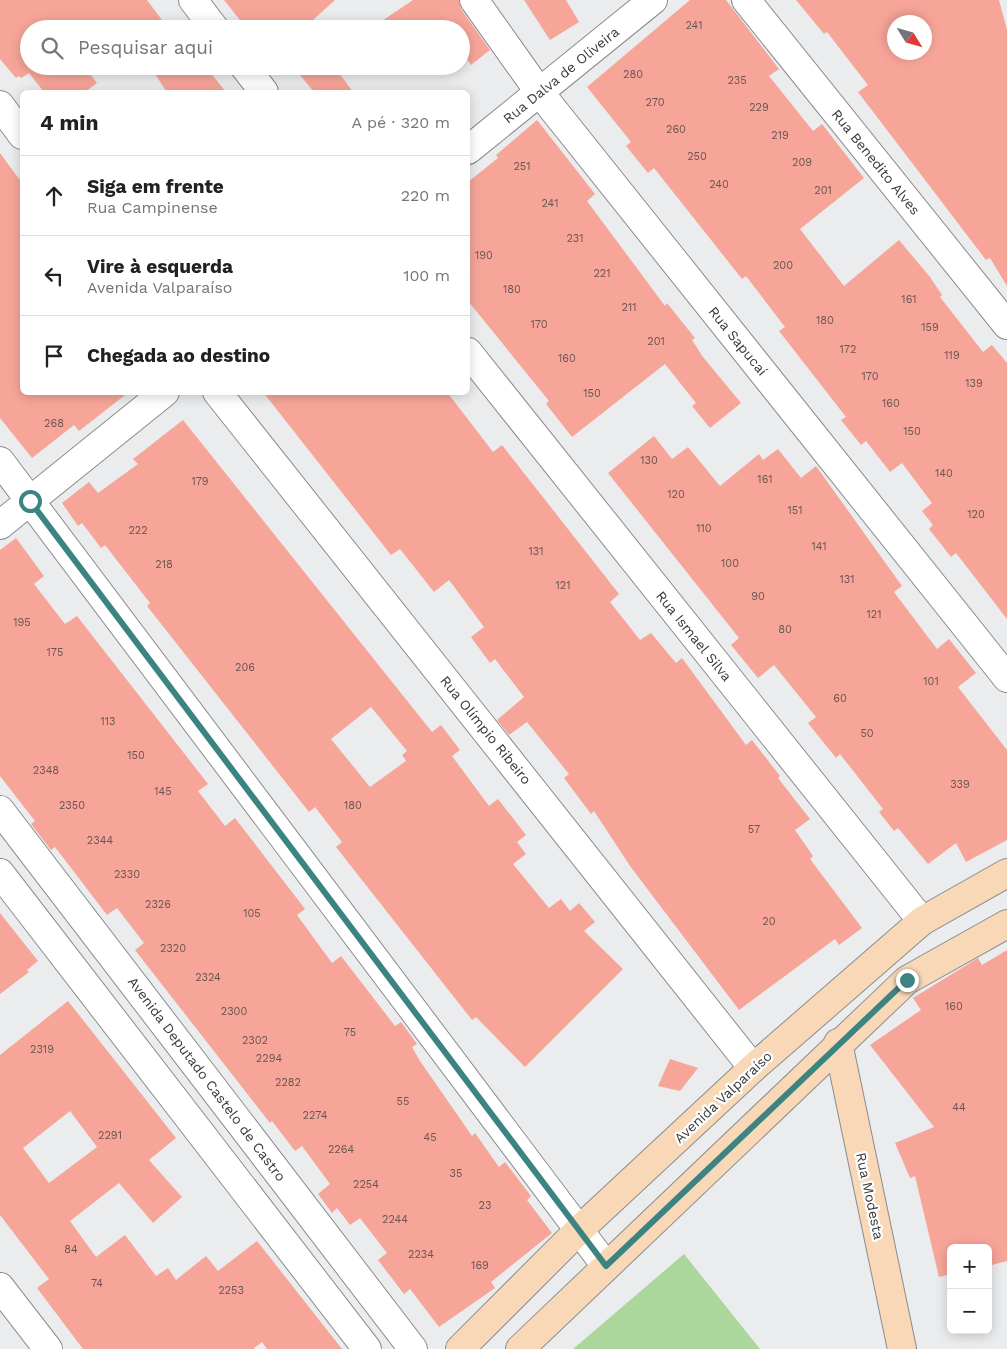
<!DOCTYPE html>
<html lang="pt">
<head>
<meta charset="utf-8">
<style>
	:root { --surface:#fff; --page:#f6f6f6; --text:#202124; --muted:#757577; --line:#e0e0e0 }
	body { margin:0; font-family:"Work Sans",sans-serif; background:var(--page); color:var(--text) }
	.controls { position:absolute; right:15px; bottom:15px; display:grid; overflow:hidden; border-radius:8px; box-shadow:0 2px 12px #0003 }
	.controls button { width:45px; height:45px; display:grid; place-items:center; padding:0; border:0; border-bottom:1px solid var(--line); background:var(--surface); color:var(--text); font:25px sans-serif }
	.compass { position:absolute; left:887px; top:15px; width:45px; height:45px; border-radius:50%; background:var(--surface); box-shadow:0 2px 12px #0003; rotate:127deg }
	.stop { position:absolute; width:15px; height:15px; margin:-11px; border:4px solid #3c8482; border-radius:50%; background:#fff }
	.stop.end { background:#3c8482; border-color:#fff; box-shadow:0 1px 5px #0008 }
	.list { margin:0; padding:0; list-style:none }
	h2 { display:flex; justify-content:space-between; align-items:center; height:65px; margin:0; padding:0 20px; font-size:21px }
	h2 small { font-size:16px; font-weight:400; color:var(--muted) }
	.list li { display:grid; grid-template-columns:32px 1fr auto; gap:15px; align-items:center; box-sizing:border-box; height:80px; padding:0 20px; border-top:1px solid var(--line) }
	.list b { display:block; font-size:19px; white-space:nowrap }
	.list p { margin:0; font-size:16px; white-space:nowrap; color:var(--muted) }
	.list em { font-size:16px; font-style:normal; color:var(--muted) }
	.icon { flex:none; width:28px; height:28px; fill:none; stroke:currentColor; stroke-width:2; stroke-linecap:round; stroke-linejoin:round }
	.map { position:relative; flex:none; width:1007px; height:1349px; overflow:hidden }
	.search { position:absolute; background:var(--surface); box-shadow:0 2px 12px #0003; left:20px; top:20px; width:450px; height:55px; display:flex; align-items:center; gap:12px; box-sizing:border-box; padding:0 18px; border-radius:28px; color:var(--muted); font-size:19px }
	.panel { position:absolute; background:var(--surface); box-shadow:0 2px 12px #0003; left:20px; top:90px; width:450px; height:305px; border-radius:8px }
	.map>svg:first-child { display:block }
	.green { fill:#abd79c }
	.building { fill:#f7a599; fill-rule:evenodd }
	.lines { fill:none; stroke-linecap:round; stroke-linejoin:round }
	.street-casing { stroke:#8b8c8e; stroke-width:30 }
	.secondary-casing { stroke:#8b8c8e; stroke-width:30 }
	.street { stroke:#fff; stroke-width:28 }
	.secondary { stroke:#f8d8b7; stroke-width:28 }
	.route { stroke:#3c8482; stroke-width:6 }
	.labels { text-anchor:middle; dominant-baseline:central; stroke-width:4.5; stroke-linejoin:round; paint-order:stroke }
	.number-label { font-size:11px; fill:#695552 }
	.street-label { font-size:14px; fill:#3a3a3b; stroke:#fff }
</style>
</head>
<body>
<div class="map">
<svg width="1007" height="1349" viewBox="0 0 1007 1349">
	<rect width="100%" height="100%" fill="#ebecee"/>
	<path class="green" d="M684,1254L760,1349H573Z"/>
	<g class="building">
		<path d="M0,0H147L165,24L160,29H29V66H84L97,83L85,92H44L29,73L21,78L19,76L16,78L0,59Z"/>
		<path d="M224,0H335L303,29H247Z"/>
		<path d="M413,0H459L461,9L490,50L471,65L461,51V29H370Z"/>
		<path d="M524,0H566L579,22L550,40Z"/>
		<path d="M690,0H726L779,69L769,76L813,131L822,124L864,178L800,229L844,286L899,240L930,277L942,295L940,297L983,352L992,345L1007,363V619L956,553L951,557L929,529L933,525L922,511L932,503L902,463L890,472L866,441L861,445L841,420L846,417L779,331L785,327L746,276L742,279L654,168L648,173L626,146L631,142L587,87Z"/>
		<path d="M796,0H999L1007,30V286L990,258L986,260L858,92L868,85L827,32L824,34ZM894,22H924V52H894Z"/>
		<path d="M150,66H186L191,72L198,66H205L226,92H164L166,91Z"/>
		<path d="M312,66H334L353,92H314L300,75Z"/>
		<path d="M537,120L595,194L587,201L665,306L667,303L695,338L692,340L703,357L741,403L710,428L692,406L696,403L665,364L572,437L546,404L549,401L468,301V182L498,158L496,155Z"/>
		<path d="M0,153L22,183V392H129L79,431L74,425L32,458L0,418Z"/>
		<path d="M263,392H447L493,452L502,445L619,594L610,602L640,640L651,633L676,663L682,658L746,745L752,740L780,776L778,778L810,819L795,830L813,856L810,859L862,928L839,945L835,939L739,1010L630,866L594,811L591,814L564,778L569,774L527,722L509,735L497,720L524,697L495,659L490,663L471,637L484,627L449,580L434,592L400,549L391,555Z"/>
		<path d="M183,420L432,732L441,725L460,750L452,756L489,806L498,799L526,835L517,842L526,854L513,864L549,908L561,899L570,911L579,903L595,922L584,931L623,969L525,1067L476,1017L472,1020L336,847L342,842L315,807L309,812L147,606L150,603L105,545L101,548L82,523L78,526L62,503L89,482L98,493L138,464L133,459ZM371,707L407,751L402,755L406,761L370,787L331,739Z"/>
		<path d="M654,436L672,459L688,447L720,486L759,454L763,460L778,449L801,478L816,466L902,586L894,592L937,649L949,639L976,673L958,687L1007,750V840L966,862L956,843L928,864L898,828L894,831L879,812L883,809L840,754L836,758L808,723L816,717L774,665L758,678L731,645L739,638L608,473Z"/>
		<path d="M16,538L44,576L34,584L65,624L77,616L208,784L198,791L225,826L235,818L305,909L297,915L332,963L341,956L395,1026L401,1022L417,1044L412,1047L420,1061L472,1136L475,1133L499,1167L505,1162L531,1196L527,1200L552,1233L491,1282L495,1288L439,1327L410,1289L404,1294L378,1260L387,1253L360,1218L350,1225L337,1208L332,1213L318,1194L330,1184L302,1146L295,1151L272,1121L270,1123L135,950L144,943L117,908L107,915L55,847L51,850L31,824L35,821L0,776V550Z"/>
		<path d="M0,913L38,961L27,970L29,972L0,994Z"/>
		<path d="M1007,950V1261L988,1266V1248H951V1274L939,1277L915,1176L910,1178L895,1143L934,1127L870,1045L921,1010L913,998L978,958L982,965Z"/>
		<path d="M68,1001L176,1138L149,1160L182,1197L153,1223L119,1183L70,1221L96,1257L125,1235L156,1276L168,1268L176,1280L206,1256L218,1271L257,1241L342,1349H267L262,1342L253,1349H83L37,1288L49,1279L0,1215V1055ZM70,1111L97,1147L49,1183L23,1148Z"/>
		<path d="M670,1059L698,1068L680,1091L658,1086Z"/>
	</g>
	<g class="lines">
		<g class="street-casing">
			<g id="street">
				<path d="M193,0L215,29"/>
				<path d="M474,0L540,93L1007,678"/>
				<path d="M746,0L1007,325"/>
				<path d="M244,66L264,92"/>
				<path d="M0,105L22,135"/>
				<path d="M468,150L653,0"/>
				<path d="M468,352L922,921"/>
				<path d="M217,392L753,1068"/>
				<path d="M0,461L606,1266"/>
				<path d="M0,525L165,392"/>
				<path d="M0,810L413,1349"/>
				<path d="M0,873L367,1349"/>
				<path d="M0,1287L48,1349"/>
			</g>
		</g>
		<g class="secondary-casing">
			<g id="secondary">
				<path d="M838,1043L902,1349"/>
				<path d="M460,1349L579,1230L753,1068L922,921L1007,873"/>
				<path d="M520,1349L907,980L1007,924"/>
			</g>
		</g>
		<use href="#street" class="street"/>
		<use href="#secondary" class="secondary"/>
	</g>
	<g class="lines">
		<path class="route" d="M30,501L606,1266L907,980"/>
	</g>
	<g class="labels">
		<g class="number-label">
			<text x="694" y="25">241</text>
			<text x="633" y="74">280</text>
			<text x="737" y="80">235</text>
			<text x="655" y="102">270</text>
			<text x="759" y="107">229</text>
			<text x="676" y="129">260</text>
			<text x="780" y="135">219</text>
			<text x="697" y="156">250</text>
			<text x="802" y="162">209</text>
			<text x="522" y="166">251</text>
			<text x="719" y="184">240</text>
			<text x="823" y="190">201</text>
			<text x="550" y="203">241</text>
			<text x="575" y="238">231</text>
			<text x="484" y="255">190</text>
			<text x="783" y="265">200</text>
			<text x="602" y="273">221</text>
			<text x="512" y="289">180</text>
			<text x="909" y="299">161</text>
			<text x="629" y="307">211</text>
			<text x="825" y="320">180</text>
			<text x="539" y="324">170</text>
			<text x="930" y="327">159</text>
			<text x="656" y="341">201</text>
			<text x="848" y="349">172</text>
			<text x="952" y="355">119</text>
			<text x="567" y="358">160</text>
			<text x="870" y="376">170</text>
			<text x="974" y="383">139</text>
			<text x="592" y="393">150</text>
			<text x="891" y="403">160</text>
			<text x="54" y="423">268</text>
			<text x="912" y="431">150</text>
			<text x="649" y="460">130</text>
			<text x="944" y="473">140</text>
			<text x="765" y="479">161</text>
			<text x="200" y="481">179</text>
			<text x="676" y="494">120</text>
			<text x="795" y="510">151</text>
			<text x="976" y="514">120</text>
			<text x="704" y="528">110</text>
			<text x="138" y="530">222</text>
			<text x="819" y="546">141</text>
			<text x="536" y="551">131</text>
			<text x="730" y="563">100</text>
			<text x="164" y="564">218</text>
			<text x="847" y="579">131</text>
			<text x="563" y="585">121</text>
			<text x="758" y="596">90</text>
			<text x="874" y="614">121</text>
			<text x="22" y="622">195</text>
			<text x="785" y="629">80</text>
			<text x="55" y="652">175</text>
			<text x="245" y="667">206</text>
			<text x="931" y="681">101</text>
			<text x="840" y="698">60</text>
			<text x="108" y="721">113</text>
			<text x="867" y="733">50</text>
			<text x="136" y="755">150</text>
			<text x="46" y="770">2348</text>
			<text x="960" y="784">339</text>
			<text x="163" y="791">145</text>
			<text x="72" y="805">2350</text>
			<text x="353" y="805">180</text>
			<text x="754" y="829">57</text>
			<text x="100" y="840">2344</text>
			<text x="127" y="874">2330</text>
			<text x="158" y="904">2326</text>
			<text x="252" y="913">105</text>
			<text x="769" y="921">20</text>
			<text x="173" y="948">2320</text>
			<text x="208" y="977">2324</text>
			<text x="954" y="1006">160</text>
			<text x="234" y="1011">2300</text>
			<text x="350" y="1032">75</text>
			<text x="255" y="1040">2302</text>
			<text x="42" y="1049">2319</text>
			<text x="269" y="1058">2294</text>
			<text x="288" y="1082">2282</text>
			<text x="403" y="1101">55</text>
			<text x="959" y="1107">44</text>
			<text x="315" y="1115">2274</text>
			<text x="110" y="1135">2291</text>
			<text x="430" y="1137">45</text>
			<text x="341" y="1149">2264</text>
			<text x="456" y="1173">35</text>
			<text x="366" y="1184">2254</text>
			<text x="485" y="1205">23</text>
			<text x="395" y="1219">2244</text>
			<text x="71" y="1249">84</text>
			<text x="421" y="1254">2234</text>
			<text x="480" y="1265">169</text>
			<text x="97" y="1283">74</text>
			<text x="231" y="1290">2253</text>
		</g>
		<g class="street-label">
			<text transform="translate(561 75) rotate(-39)">Rua Dalva de Oliveira</text>
			<text transform="translate(876 162) rotate(51)">Rua Benedito Alves</text>
			<text transform="translate(738 341) rotate(51)">Rua Sapucaí</text>
			<text transform="translate(694 636) rotate(51)">Rua Ismael Silva</text>
			<text transform="translate(486 730) rotate(51)">Rua Olímpio Ribeiro</text>
			<text transform="translate(207 1079) rotate(53)">Avenida Deputado Castelo de Castro</text>
			<text transform="translate(723 1097) rotate(-43)">Avenida Valparaíso</text>
			<text transform="translate(870 1196) rotate(78)">Rua Modesta</text>
		</g>
	</g>
</svg>
<div class="controls">
<button>+</button>
<button>−</button>
</div>
<svg class="compass" viewBox="-18 -18 36 36"><path d="M0-13l5 13h-10z" fill="#e53935"/><path d="M0 13l5-13h-10z" fill="#757577"/></svg>
<div class="stop" style="left:30px;top:501px"></div>
<div class="stop end" style="left:907px;top:980px"></div>
<div class="search"><svg class="icon" aria-label="search" viewBox="0 0 24 24"><circle cx="10" cy="10" r="6"/><path d="M15 15l6 6"/></svg>Pesquisar aqui</div>
<section class="panel">
<h2>4 min<small>A pé · 320 m</small></h2>
<ul class="list">
<li><svg class="icon" aria-label="ahead" viewBox="0 0 24 24"><path d="M12 20V5M6 11l6-6 6 6"/></svg><div><b>Siga em frente</b><p>Rua Campinense</p></div><em>220 m</em></li>
<li><svg class="icon" aria-label="left" viewBox="0 0 24 24"><path d="M17 20v-9H6M10 6l-5 5 5 5"/></svg><div><b>Vire à esquerda</b><p>Avenida Valparaíso</p></div><em>100 m</em></li>
<li><svg class="icon" aria-label="arrive" viewBox="0 0 24 24"><path d="M6 21V4h12l-3 4 3 4H6"/></svg><div><b>Chegada ao destino</b></div></li>
</ul>
</section>
</div>
</body>
</html>
